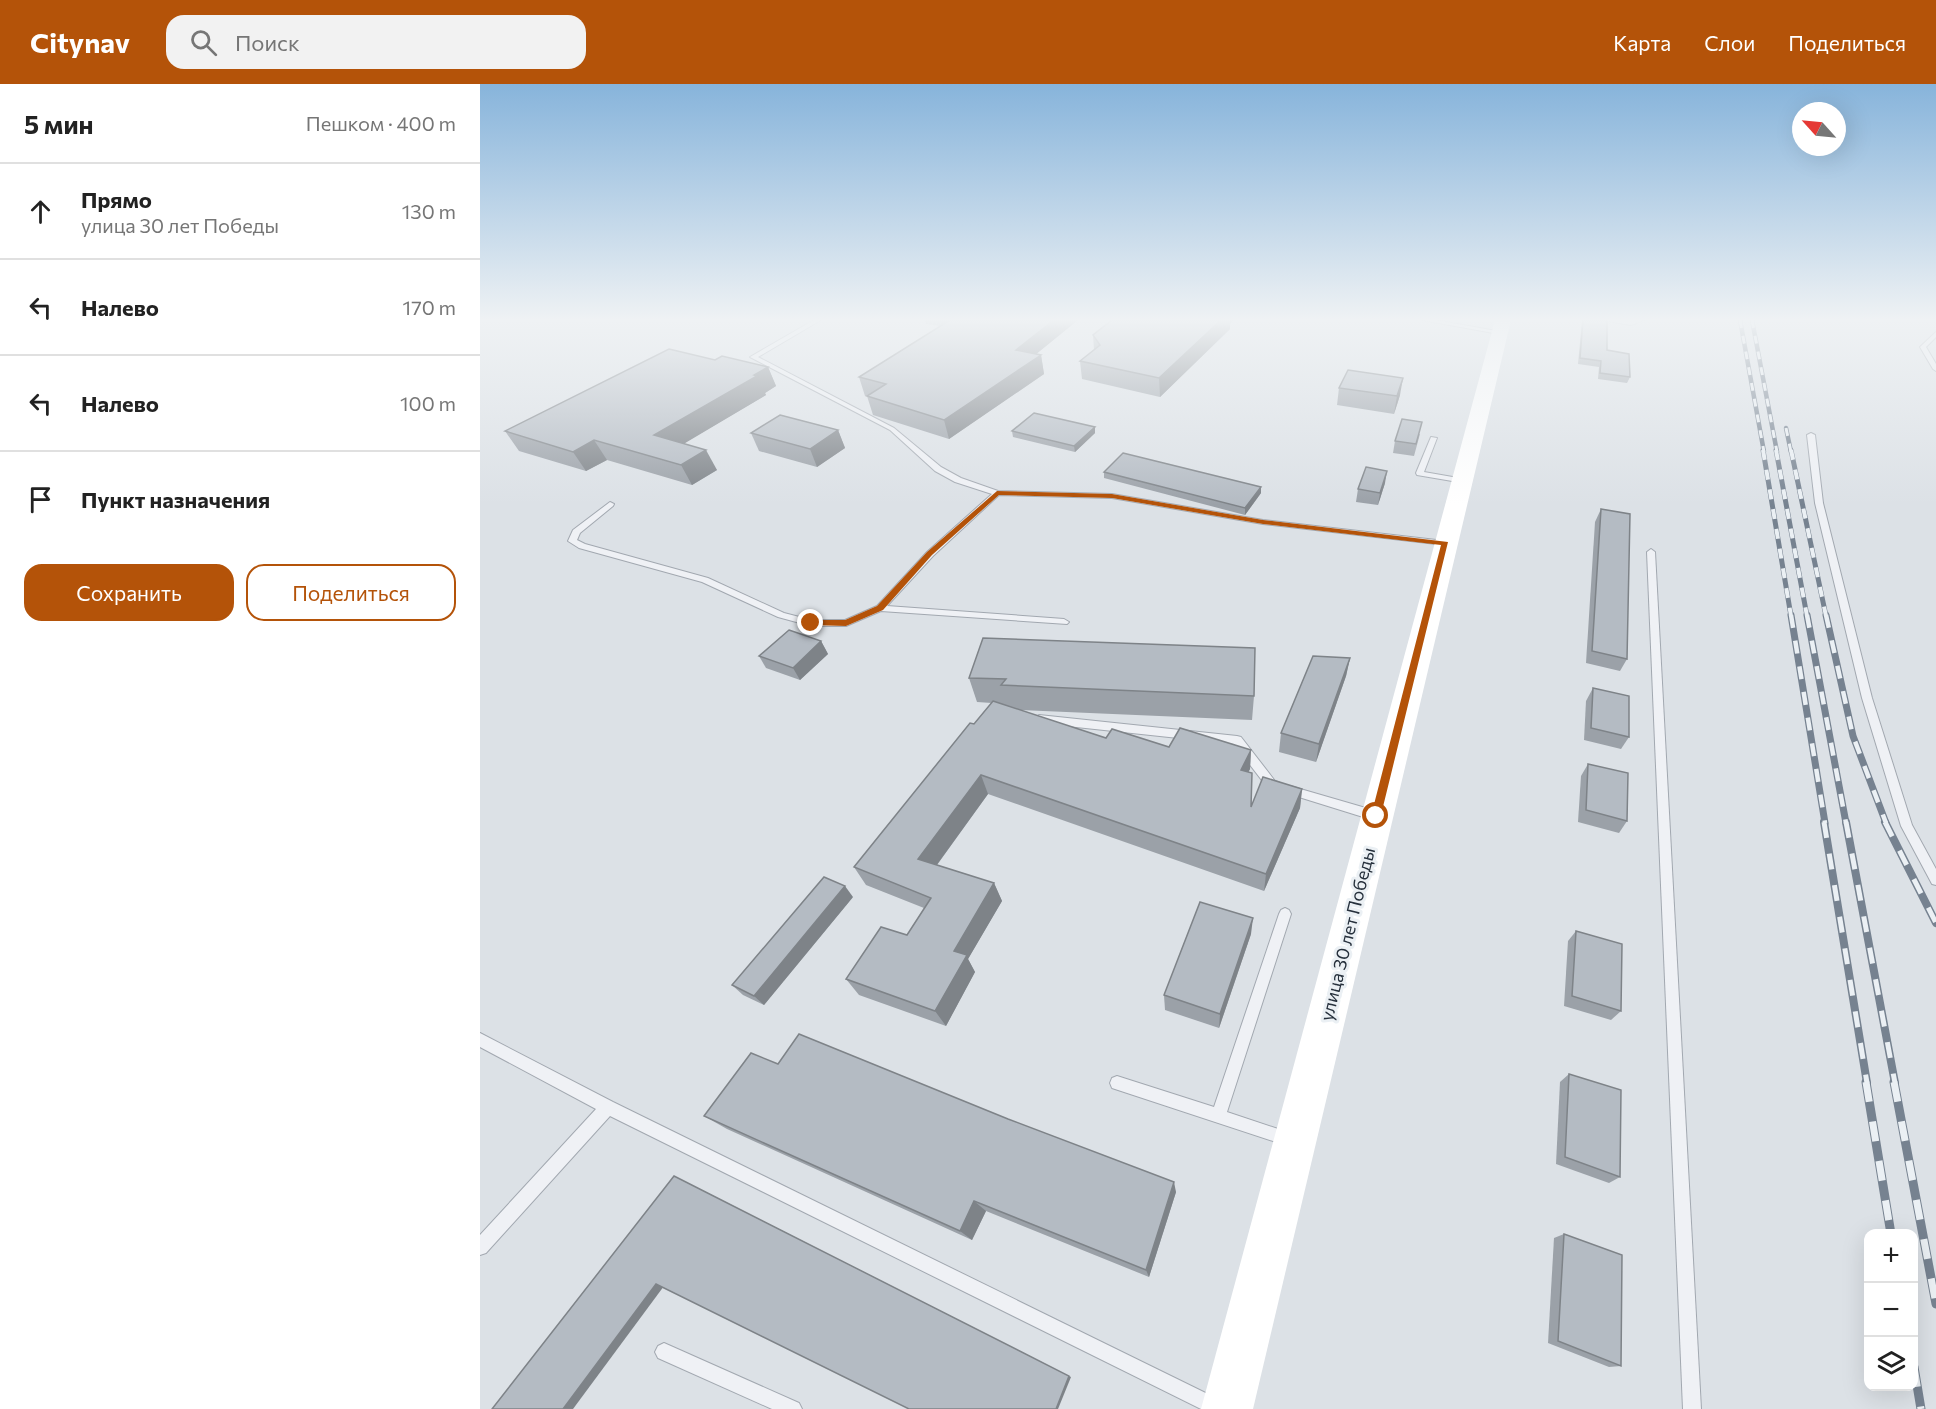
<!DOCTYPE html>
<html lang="ru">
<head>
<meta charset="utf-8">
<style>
	:root { --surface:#fff; --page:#f2f2f2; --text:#222; --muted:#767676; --line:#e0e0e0; --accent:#b45309 }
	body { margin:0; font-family:Commissioner,sans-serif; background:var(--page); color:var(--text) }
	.controls { position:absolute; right:18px; bottom:18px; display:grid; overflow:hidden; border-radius:12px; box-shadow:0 6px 24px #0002 }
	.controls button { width:54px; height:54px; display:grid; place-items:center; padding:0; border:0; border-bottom:2px solid var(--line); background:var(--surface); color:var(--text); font:30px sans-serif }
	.compass { position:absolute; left:1312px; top:18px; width:54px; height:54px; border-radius:50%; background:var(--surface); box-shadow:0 6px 24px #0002; rotate:297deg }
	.stop { position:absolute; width:18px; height:18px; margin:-14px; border:4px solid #b45309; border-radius:50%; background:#fff }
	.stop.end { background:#b45309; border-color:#fff; box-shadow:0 2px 6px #0008 }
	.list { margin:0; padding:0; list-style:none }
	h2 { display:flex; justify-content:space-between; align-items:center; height:78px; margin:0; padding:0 24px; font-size:26px }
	h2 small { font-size:20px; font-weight:400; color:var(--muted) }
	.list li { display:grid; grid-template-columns:39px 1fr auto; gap:18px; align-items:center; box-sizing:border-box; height:96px; padding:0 24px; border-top:2px solid var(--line) }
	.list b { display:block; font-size:22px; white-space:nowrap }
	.list p { margin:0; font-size:20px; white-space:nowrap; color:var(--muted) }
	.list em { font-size:20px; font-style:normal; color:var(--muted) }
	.actions { display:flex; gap:12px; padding:18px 24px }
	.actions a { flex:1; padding:14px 0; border:2px solid var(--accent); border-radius:18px; text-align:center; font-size:21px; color:var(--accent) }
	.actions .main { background:var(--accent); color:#fff }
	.icon { flex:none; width:33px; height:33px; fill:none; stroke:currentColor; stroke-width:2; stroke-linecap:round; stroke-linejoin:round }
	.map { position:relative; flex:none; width:1456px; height:1325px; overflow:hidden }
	header { display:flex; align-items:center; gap:36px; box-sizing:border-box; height:84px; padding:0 30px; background:var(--accent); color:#fff }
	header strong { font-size:28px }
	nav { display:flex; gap:33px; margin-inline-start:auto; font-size:21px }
	.search { width:420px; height:54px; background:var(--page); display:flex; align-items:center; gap:15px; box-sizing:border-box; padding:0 21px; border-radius:18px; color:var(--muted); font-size:22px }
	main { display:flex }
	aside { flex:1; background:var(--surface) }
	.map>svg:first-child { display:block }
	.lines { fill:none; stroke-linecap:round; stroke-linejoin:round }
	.lane-casing { stroke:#a2a8b0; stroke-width:2 }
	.lane { fill:#eff1f5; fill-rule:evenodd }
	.secondary { fill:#fff; fill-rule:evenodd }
	.rail-far4-casing { stroke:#768290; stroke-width:4.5 }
	.rail-far3-casing { stroke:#768290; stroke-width:5 }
	.rail-far2-casing { stroke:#768290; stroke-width:7 }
	.rail-far1-casing { stroke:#768290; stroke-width:8 }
	.rail-casing { stroke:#768290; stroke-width:9 }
	.rail-far4 { stroke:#ebf0f4; stroke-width:3; stroke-dasharray:8; stroke-linecap:butt }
	.rail-far3 { stroke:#ebf0f4; stroke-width:4; stroke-dasharray:10; stroke-linecap:butt }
	.rail-far2 { stroke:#ebf0f4; stroke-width:4.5; stroke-dasharray:13; stroke-linecap:butt }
	.rail-far1 { stroke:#ebf0f4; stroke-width:5; stroke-dasharray:16; stroke-linecap:butt }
	.rail { stroke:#ebf0f4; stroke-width:7; stroke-dasharray:20; stroke-linecap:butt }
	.wall { fill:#9ba1a8 }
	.shaded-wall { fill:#7e8388 }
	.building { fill:#b4bbc3; stroke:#7e8388; stroke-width:1.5 }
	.route { fill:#b45309 }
	.labels { text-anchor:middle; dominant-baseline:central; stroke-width:6; stroke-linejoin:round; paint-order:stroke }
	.street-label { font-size:18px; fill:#26303c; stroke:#ebf0f4 }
</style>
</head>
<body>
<header>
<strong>Citynav</strong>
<div class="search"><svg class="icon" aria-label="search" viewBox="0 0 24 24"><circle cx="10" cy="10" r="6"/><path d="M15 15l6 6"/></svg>Поиск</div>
<nav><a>Карта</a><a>Слои</a><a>Поделиться</a></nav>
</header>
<main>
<aside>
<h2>5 мин<small>Пешком · 400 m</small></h2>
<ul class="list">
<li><svg class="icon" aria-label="ahead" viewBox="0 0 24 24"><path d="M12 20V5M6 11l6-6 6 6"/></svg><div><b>Прямо</b><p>улица 30 лет Победы</p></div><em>130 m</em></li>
<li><svg class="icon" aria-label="left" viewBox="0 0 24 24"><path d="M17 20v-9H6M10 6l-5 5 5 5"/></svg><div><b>Налево</b></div><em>170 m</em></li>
<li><svg class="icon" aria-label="left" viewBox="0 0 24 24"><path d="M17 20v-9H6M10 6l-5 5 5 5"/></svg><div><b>Налево</b></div><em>100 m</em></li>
<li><svg class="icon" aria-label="arrive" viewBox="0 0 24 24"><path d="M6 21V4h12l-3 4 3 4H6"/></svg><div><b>Пункт назначения</b></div></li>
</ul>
<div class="actions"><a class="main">Сохранить</a><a>Поделиться</a></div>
</aside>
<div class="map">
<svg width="1456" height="1325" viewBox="0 0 1456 1325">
	<rect width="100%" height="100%" fill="#dce1e6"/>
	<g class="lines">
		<g class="lane-casing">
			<g id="lane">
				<path d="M334,236H341L278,273L414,344L461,383L481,394L518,407L632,410L783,436L965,457L969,459L965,461L783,440L632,414L519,411L453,472L407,522L584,535L589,538L587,540L401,527L366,542H331L298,533L222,498L99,464L88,457L93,446L130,418L134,420L133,422L100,449L97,456L105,460L228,494L304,529L331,536H365L397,522L447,468L512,410L475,398L455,387L410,346L270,273Z"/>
				<path d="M942,236H955L1022,248L1019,250Z"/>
				<path d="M1122,236H1164L1151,241Z"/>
				<path d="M1456,248V253L1446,263L1456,280V287L1453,285L1440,263Z"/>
				<path d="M1331,349L1335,351L1343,419L1392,614L1432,741L1456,785V801L1452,800L1421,742L1382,614L1335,419L1327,351Z"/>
				<path d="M951,353L957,354L944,388L984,395V399L937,391L936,389Z"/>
				<path d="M1171,465L1175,468L1221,1325H1203L1167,468Z"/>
				<path d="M559,631L757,652L761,653L795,697L800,699L801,702L800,705L796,706L787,703L754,660L559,639L554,635Z"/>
				<path d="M810,702L896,727L900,729L902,732L900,735L896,737L806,709L805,706L806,703Z"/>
				<path d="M805,824L809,826L811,830L747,1028L813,1050L815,1055L813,1060L808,1062L632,1004L630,999L632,994L637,992L734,1023L799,830L801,826Z"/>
				<path d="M0,949L133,1018L746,1319L749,1325H721L130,1032L6,1169L0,1171V1151L116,1025L0,963Z"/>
				<path d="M184,1259L319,1319L322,1325H292L178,1274L175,1268L178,1262Z"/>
			</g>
		</g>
		<use href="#lane" class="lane"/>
		<path class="secondary" d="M1015,236H1031L773,1325H721Z"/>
		<g class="rail-far4-casing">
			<g id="rail-far4">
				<path d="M1260,236L1284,368"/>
				<path d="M1272,236L1297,368"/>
				<path d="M1306,344L1311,368"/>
			</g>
		</g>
		<g class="rail-far3-casing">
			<g id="rail-far3">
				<path d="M1283,366L1311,532"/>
				<path d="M1296,366L1327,532"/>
				<path d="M1311,366L1346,532"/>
			</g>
		</g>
		<g class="rail-far2-casing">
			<g id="rail-far2">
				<path d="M1311,531L1345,739"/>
				<path d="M1327,531L1366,739"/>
				<path d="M1346,531L1373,652L1406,739"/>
			</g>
		</g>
		<g class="rail-far1-casing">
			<g id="rail-far1">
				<path d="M1344,738L1387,999"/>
				<path d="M1366,738L1415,999"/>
				<path d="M1405,738L1456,839"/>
			</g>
		</g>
		<g class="rail-casing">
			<g id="rail">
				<path d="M1386,998L1411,1150"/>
				<path d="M1414,998L1456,1220"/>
				<path d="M1434,1283L1441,1325"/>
			</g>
		</g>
		<use href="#rail-far4" class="rail-far4"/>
		<use href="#rail-far3" class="rail-far3"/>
		<use href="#rail-far2" class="rail-far2"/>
		<use href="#rail-far1" class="rail-far1"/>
		<use href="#rail" class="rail"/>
	</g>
	<g class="wall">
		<path d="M445,236H598L556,270L561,271L564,290L469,355L393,331L387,312H385L379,293L460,242L446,240Z"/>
		<path d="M1102,236H1127V266L1150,293L1147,299L1118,295L1119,283L1098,280Z"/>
		<path d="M750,240V245L680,313L602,295L600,277L614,266L613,251Z"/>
		<path d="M235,276L288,283L296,302L285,309L286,311L204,359L237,386L212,401L127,376L106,387L39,367L25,347Z"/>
		<path d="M859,304L920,311L914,330L857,321Z"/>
		<path d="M615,343V349L595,368L533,353L532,347Z"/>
		<path d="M358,346L365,364L337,383L279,367L271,349Z"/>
		<path d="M940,350L934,372L913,369L915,357Z"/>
		<path d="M624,388L781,409L765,431L624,394Z"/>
		<path d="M905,399L898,421L876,418L878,405Z"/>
		<path d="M1121,425L1147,575L1140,587L1106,579L1115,438Z"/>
		<path d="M503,554L774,612L772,636L540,626L626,654L689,663L771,666L770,685L768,688L771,723L822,705L820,724L784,807L508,710L457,781L514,799L522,817L488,875L495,888L466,942L379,911L366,895L427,851L444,824L386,801L374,783L512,619L497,618L489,594Z"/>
		<path d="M341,557L348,570L320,596L286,584L279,572Z"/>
		<path d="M870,574L866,592L836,678L799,668L801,649Z"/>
		<path d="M1113,604L1149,653L1141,665L1104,656L1106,617Z"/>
		<path d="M1108,680L1147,737L1139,749L1098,738L1101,692Z"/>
		<path d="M373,813L284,921L263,911L252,901Z"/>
		<path d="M1096,847L1141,927L1131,936L1084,922L1088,857Z"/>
		<path d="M771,850L739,944L685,926L684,911Z"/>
		<path d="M298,980L696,1108L669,1193L506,1127L492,1156L247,1045L224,1032Z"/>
		<path d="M1089,990L1140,1093L1129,1099L1076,1080L1080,998Z"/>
		<path d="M1084,1150L1141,1282L1129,1283L1068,1259L1074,1154Z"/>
	</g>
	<g class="shaded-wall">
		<path d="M574,236H598L539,284L536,266Z"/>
		<path d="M741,236H754L750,240V245L680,313L679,294Z"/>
		<path d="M561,271L564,290L469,355L464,336Z"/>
		<path d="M288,283L296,302L285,309L286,311L185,371L174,351Z"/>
		<path d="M923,294L920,311L914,330L917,312Z"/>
		<path d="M615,343V349L595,368L594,362Z"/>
		<path d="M358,346L365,364L337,383L330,365Z"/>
		<path d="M114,356L127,376L106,387L93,368Z"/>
		<path d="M226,366L237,386L212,401L201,381Z"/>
		<path d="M907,387L905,399L898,421L900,409Z"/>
		<path d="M781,403V409L765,431V424Z"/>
		<path d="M341,557L348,570L320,596L313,584Z"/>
		<path d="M870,574L866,592L836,678L839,660Z"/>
		<path d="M771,666L770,685L760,705L761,686Z"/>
		<path d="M501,691L508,710L448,793L438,775Z"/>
		<path d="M822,705L820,724L784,807L786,790Z"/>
		<path d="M514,799L522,817L488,875L495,888L466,942L455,927L474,867Z"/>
		<path d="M365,802L373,813L284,921L274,912Z"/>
		<path d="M773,834L771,850L739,944L740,930Z"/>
		<path d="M194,1092L591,1293L578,1325H576Z"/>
		<path d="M694,1098L696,1108L669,1193L666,1186Z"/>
		<path d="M494,1117L506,1127L492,1156L480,1147Z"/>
		<path d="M176,1200L184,1202L93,1325H83Z"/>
	</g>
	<g class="building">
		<path d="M470,236H574L536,266L561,271L464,336L387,312L406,300L379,293Z"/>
		<path d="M632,236H741L679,294L600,277L620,261L613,251Z"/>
		<path d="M1103,236H1127V266L1149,270L1150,293L1120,289L1121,277L1100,274Z"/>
		<path d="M189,265L235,276L242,272L288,283L274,291L277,292L174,351L226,366L201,381L114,356L93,368L25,347Z"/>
		<path d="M868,286L923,294L917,312L859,304Z"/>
		<path d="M554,329L615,343L594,362L532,347Z"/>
		<path d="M300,331L358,346L330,365L271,349Z"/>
		<path d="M922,335L942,338L936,360L915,357Z"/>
		<path d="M643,369L781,403L765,424L624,388Z"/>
		<path d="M886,383L907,387L900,409L878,405Z"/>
		<path d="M1121,425L1150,430L1147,575L1112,567Z"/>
		<path d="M309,546L341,557L313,584L279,572Z"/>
		<path d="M503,554L775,564L774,612L521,601L526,595L489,594Z"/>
		<path d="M833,572L870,574L839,660L801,649Z"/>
		<path d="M1113,604L1149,612V653L1111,644Z"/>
		<path d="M513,617L626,654L632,645L689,663L700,644L771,666L761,686L772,689L771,723L783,693L822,705L786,790L501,691L438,775L514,799L474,867L487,871L455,927L366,895L401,843L427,851L451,814L374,783L490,639L494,640Z"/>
		<path d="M1108,680L1148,689L1147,737L1106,726Z"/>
		<path d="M344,793L365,802L274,912L252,901Z"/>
		<path d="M720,818L773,834L740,930L684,911Z"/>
		<path d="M1096,847L1142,860L1141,927L1092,912Z"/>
		<path d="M319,950L528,1035L694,1098L666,1186L494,1117L480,1147L224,1032L271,969L298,980Z"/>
		<path d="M1089,990L1141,1006L1140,1093L1085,1073Z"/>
		<path d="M194,1092L589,1292L576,1325H429L176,1200L83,1325H12Z"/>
		<path d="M1084,1150L1142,1171L1141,1282L1078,1257Z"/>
	</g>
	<linearGradient id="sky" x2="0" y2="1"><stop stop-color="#87b4db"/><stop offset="0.56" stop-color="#eff2f4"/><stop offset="1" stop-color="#eff2f4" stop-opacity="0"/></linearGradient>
	<rect width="1456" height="421" fill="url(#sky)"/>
	<path class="route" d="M517,407L632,410L783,436L968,458L900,735H893L891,732L961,461L783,440L632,414L519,411L452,471L403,526L366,542L328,541L327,539L331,536H365L397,522L447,468Z"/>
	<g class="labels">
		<g class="street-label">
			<text transform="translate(867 850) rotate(-76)">улица 30 лет Победы</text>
		</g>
	</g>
</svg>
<div class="controls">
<button>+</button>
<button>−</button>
<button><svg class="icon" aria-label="layers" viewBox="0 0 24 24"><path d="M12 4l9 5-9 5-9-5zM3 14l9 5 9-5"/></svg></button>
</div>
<svg class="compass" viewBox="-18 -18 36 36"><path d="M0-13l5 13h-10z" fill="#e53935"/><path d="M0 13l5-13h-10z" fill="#767676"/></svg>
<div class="stop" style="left:896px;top:732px"></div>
<div class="stop end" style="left:331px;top:539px"></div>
</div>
</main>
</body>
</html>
